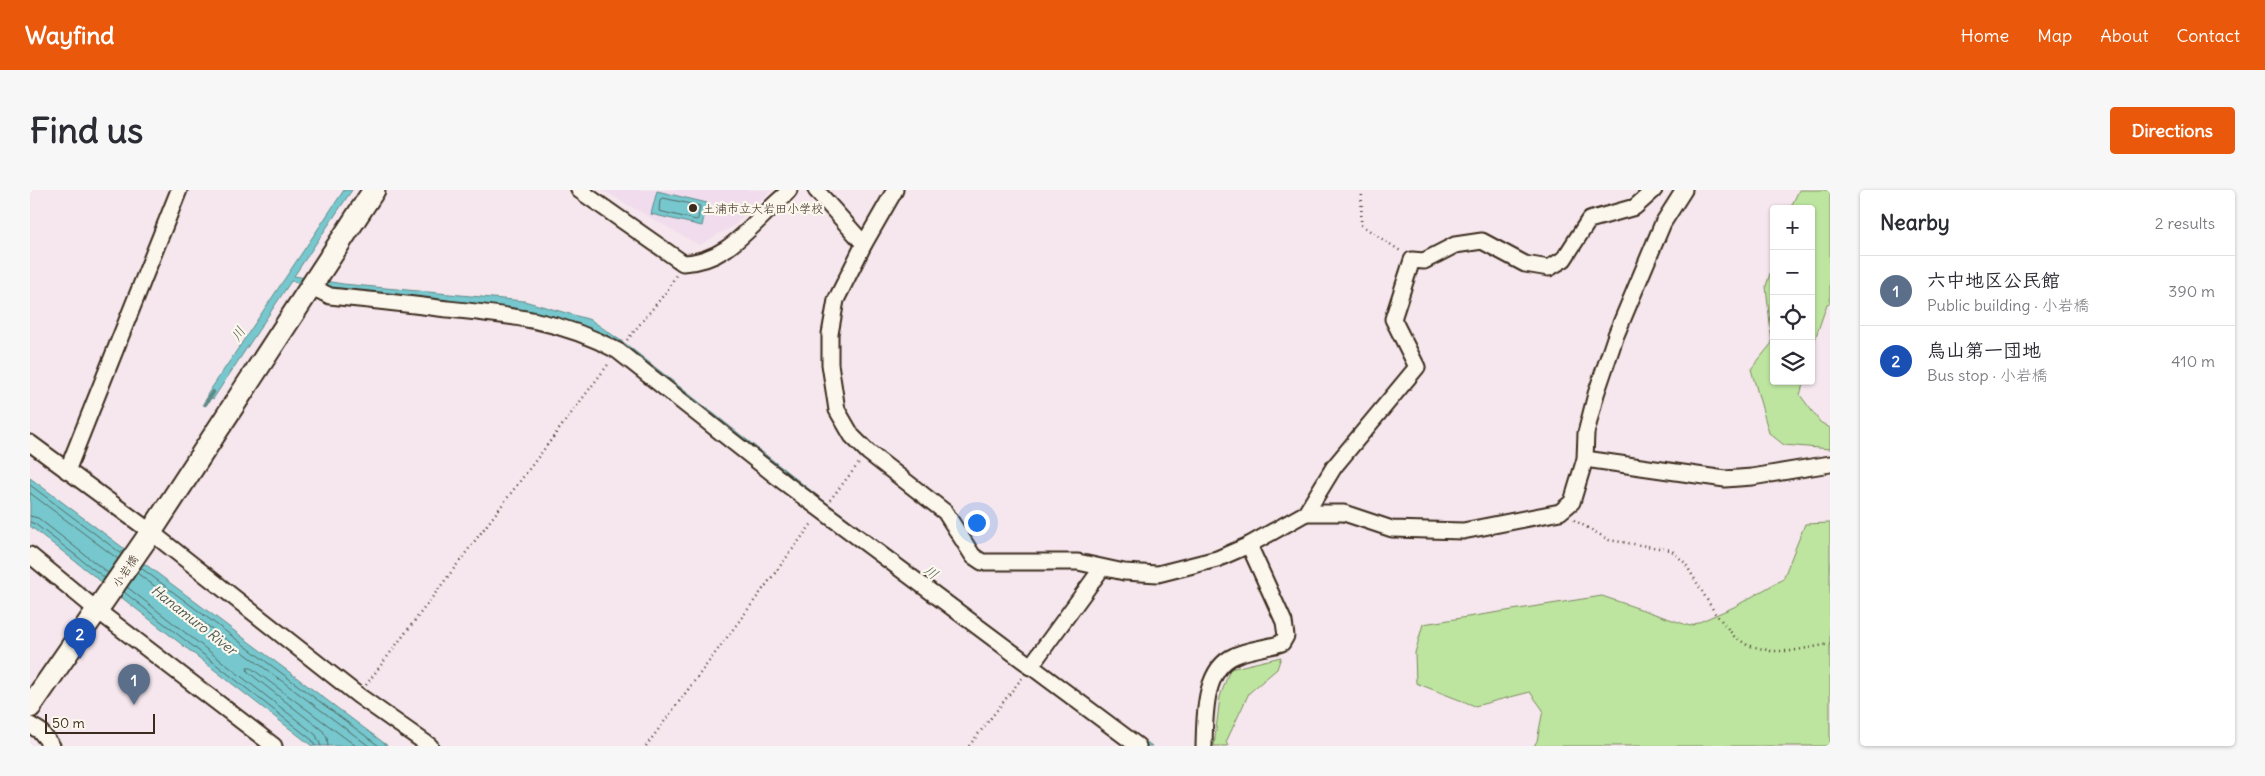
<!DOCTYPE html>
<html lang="en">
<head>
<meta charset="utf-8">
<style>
	:root { --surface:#fff; --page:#f7f7f7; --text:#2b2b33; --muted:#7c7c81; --line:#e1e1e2; --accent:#ea580c }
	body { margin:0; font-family:Delius,"Klee One",sans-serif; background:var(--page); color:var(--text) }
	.controls { position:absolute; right:15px; top:15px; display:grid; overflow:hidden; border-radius:5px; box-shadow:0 1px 4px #0004 }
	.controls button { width:45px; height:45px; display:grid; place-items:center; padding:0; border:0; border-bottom:1px solid var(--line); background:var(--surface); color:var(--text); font:25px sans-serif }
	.scale { position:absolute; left:15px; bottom:12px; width:110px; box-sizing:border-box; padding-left:5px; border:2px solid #3b2a1e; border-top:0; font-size:14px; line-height:18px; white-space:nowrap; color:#3b2a1e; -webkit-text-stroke:4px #fbf7ec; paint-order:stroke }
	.you { position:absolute; left:946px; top:332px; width:18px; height:18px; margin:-12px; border:4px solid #fff; border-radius:50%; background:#1a73e8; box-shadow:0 0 0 8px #1a73e833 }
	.badge { display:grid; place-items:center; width:32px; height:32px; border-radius:50%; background:var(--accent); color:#fff; font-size:16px; font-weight:700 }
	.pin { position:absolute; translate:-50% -41px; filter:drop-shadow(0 1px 2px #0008) }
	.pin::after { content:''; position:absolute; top:26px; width:18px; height:15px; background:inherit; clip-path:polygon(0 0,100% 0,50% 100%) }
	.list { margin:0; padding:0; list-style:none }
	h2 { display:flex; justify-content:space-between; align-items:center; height:65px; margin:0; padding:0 20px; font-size:21px }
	h2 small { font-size:16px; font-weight:400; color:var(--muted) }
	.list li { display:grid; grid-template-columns:32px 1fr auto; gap:15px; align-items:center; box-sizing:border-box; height:70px; padding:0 20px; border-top:1px solid var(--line) }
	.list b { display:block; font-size:19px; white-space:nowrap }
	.list p { margin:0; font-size:16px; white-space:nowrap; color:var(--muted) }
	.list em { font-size:16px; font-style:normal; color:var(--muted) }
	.icon { flex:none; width:28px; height:28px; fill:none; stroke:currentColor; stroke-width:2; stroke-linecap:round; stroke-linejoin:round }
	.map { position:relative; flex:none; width:1800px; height:556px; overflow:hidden; border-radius:5px }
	header { display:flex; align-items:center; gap:30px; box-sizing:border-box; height:70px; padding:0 25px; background:var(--accent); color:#fff }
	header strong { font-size:24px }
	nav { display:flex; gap:28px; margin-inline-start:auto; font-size:18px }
	.intro { display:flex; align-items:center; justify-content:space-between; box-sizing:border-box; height:120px; padding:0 30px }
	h1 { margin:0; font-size:35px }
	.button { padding:12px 22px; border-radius:5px; background:var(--accent); color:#fff; font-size:18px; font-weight:700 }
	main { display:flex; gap:30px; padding:0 30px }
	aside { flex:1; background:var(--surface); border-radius:5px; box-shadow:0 1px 4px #0004 }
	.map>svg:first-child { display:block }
	.built { fill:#f0dced }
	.green { fill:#bde5a0; stroke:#7c885f }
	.water { fill:#76c8ce; stroke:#5e8988 }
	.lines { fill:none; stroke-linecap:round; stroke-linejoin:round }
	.shore { stroke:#536964; stroke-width:1 }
	.stream { stroke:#5e8988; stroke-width:4.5 }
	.street-casing { stroke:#3b2a1e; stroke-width:19 }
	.secondary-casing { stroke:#3b2a1e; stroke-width:25 }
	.path { stroke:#3b2a1e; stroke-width:2.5; stroke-dasharray:1 4; stroke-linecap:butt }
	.street { stroke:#fbf7ec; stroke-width:15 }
	.secondary { stroke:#fbf7ec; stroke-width:21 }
	.poi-dot { fill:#3b2a1e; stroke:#fbf7ec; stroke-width:2 }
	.labels { text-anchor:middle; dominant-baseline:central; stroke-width:4.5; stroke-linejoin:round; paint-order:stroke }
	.poi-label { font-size:12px; fill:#3b2a1e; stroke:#fbf7ec; text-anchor:start }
	.street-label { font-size:12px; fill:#3b2a1e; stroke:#fbf7ec }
	.water-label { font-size:14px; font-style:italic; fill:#4d5953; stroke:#fbf7ec }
</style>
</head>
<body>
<header>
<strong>Wayfind</strong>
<nav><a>Home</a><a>Map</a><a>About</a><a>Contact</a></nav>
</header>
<div class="intro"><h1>Find us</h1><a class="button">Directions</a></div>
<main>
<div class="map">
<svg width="1800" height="556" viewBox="0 0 1800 556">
	<rect width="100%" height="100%" fill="#f5e7ed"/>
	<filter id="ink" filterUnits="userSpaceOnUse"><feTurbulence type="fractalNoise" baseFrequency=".02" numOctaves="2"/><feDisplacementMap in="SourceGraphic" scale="10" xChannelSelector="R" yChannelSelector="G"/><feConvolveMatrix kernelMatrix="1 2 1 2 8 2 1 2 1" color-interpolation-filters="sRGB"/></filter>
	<g filter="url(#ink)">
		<path class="built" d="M572,0H741L703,36L669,55Z"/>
		<g class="green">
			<path d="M1769,0H1800V113L1797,114L1781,161V19H1760Z"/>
			<path d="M1744,71V191H1774L1770,205L1790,232L1800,238V259L1754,255L1739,243L1721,179L1742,153L1736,96Z"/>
			<path d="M1800,333V556H1504L1507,551L1513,520L1500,502L1445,516L1386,493L1385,463L1393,434L1572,406L1660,436L1704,417L1753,389L1775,334Z"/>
			<path d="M1251,467L1247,479L1219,503L1196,552L1198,556H1184L1190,507L1200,479Z"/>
		</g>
		<g class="water">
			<path d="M314,0H322L264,86L313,94L494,111L561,130L597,155L789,307L1122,556H1111L580,153L556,138L491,120L312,101L261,91L183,209L177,205Z"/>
			<path d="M627,1L677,13L672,36L621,24Z"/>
			<path d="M0,288L358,556H282L0,336Z"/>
		</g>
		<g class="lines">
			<g class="shore">
				<path d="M633,8L670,16L668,29L666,30L629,21L630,10Z"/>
				<path d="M0,295L92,364"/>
				<path d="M0,303L88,369"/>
				<path d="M0,326L8,328L78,383"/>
				<path d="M0,332L5,334L75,388"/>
				<path d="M111,378L349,556"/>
				<path d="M107,383L339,556"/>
				<path d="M97,397L286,545L291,556"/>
				<path d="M94,402L282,550L285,556"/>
				<path d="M298,556L297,548L293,541L218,482L217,478H221L326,556"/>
			</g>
			<path class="stream" d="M175,214L183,202"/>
			<g class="street-casing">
				<g id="street">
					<path d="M549,0L653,73C692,72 714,44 740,19C746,12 754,7 759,0"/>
					<path d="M786,0L834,54"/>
					<path d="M865,0L834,54L806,110L800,144V174L807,220L822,246L838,262L915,322L943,366L952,372H1048L1094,382L1128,384L1187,369L1219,355L1276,323L1304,277L1387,177L1363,129L1382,70L1394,71L1425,55L1452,51L1495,74L1519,78L1534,69L1559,30L1605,17L1624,0"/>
					<path d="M282,97L300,106C339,110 378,114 417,119C479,125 532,130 588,161L755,293L1108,556"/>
					<path d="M0,253L121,342L329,506L400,556"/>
					<path d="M1555,269L1695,289L1722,287L1800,274"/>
					<path d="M37,281L149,0"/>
					<path d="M1276,323H1314L1362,339L1433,341L1530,322L1542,312L1555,269L1556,243L1566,204L1586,145L1633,33L1654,0"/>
					<path d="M0,365L68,421L244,556"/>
					<path d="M1000,477L1072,378"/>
					<path d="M0,535L10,541L22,556"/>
					<path d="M1174,556C1175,528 1173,480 1204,466C1218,459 1237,458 1252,453L1256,446L1254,432L1219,355"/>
				</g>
			</g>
			<g class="secondary-casing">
				<path id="secondary" d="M0,517L121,342L344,0"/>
			</g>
			<g class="path">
				<path d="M1332,0L1331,35L1372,62"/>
				<path d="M597,150L637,101L646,85"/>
				<path d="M800,310L829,273"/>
				<path d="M1544,330L1579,350L1641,360L1655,373L1685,423L1704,446L1717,455L1741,461H1761L1800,454"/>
				<path d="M336,495L580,172"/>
				<path d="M616,556L783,332"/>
				<path d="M939,556L992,488"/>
			</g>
			<use href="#street" class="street"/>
			<use href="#secondary" class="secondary"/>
		</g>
	</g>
	<circle class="poi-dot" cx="663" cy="18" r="5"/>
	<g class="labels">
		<g class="poi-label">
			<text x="673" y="18">土浦市立大岩田小学校</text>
		</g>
		<g class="street-label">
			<text transform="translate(95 381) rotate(-56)">小岩橋</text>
		</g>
		<g class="water-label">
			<text transform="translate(208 144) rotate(-56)">川</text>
			<text transform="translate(901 382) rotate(37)">川</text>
			<text transform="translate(164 430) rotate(38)">Hanamuro River</text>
		</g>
	</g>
</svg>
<div class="controls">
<button>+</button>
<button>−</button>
<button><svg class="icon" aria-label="locate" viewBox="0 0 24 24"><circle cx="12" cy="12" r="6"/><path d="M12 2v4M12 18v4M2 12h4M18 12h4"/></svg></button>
<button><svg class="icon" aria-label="layers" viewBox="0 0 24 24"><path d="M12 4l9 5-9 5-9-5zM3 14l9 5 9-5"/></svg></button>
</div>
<div class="scale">50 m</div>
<div class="you"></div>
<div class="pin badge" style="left:104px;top:515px;background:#5c6f8a">1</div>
<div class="pin badge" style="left:50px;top:469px;background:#1a4fb4">2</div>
</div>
<aside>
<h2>Nearby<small>2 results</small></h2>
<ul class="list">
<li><span class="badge" style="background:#5c6f8a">1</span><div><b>六中地区公民館</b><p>Public building · 小岩橋</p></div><em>390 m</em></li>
<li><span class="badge" style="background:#1a4fb4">2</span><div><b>烏山第一団地</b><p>Bus stop · 小岩橋</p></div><em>410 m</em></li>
</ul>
</aside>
</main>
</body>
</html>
